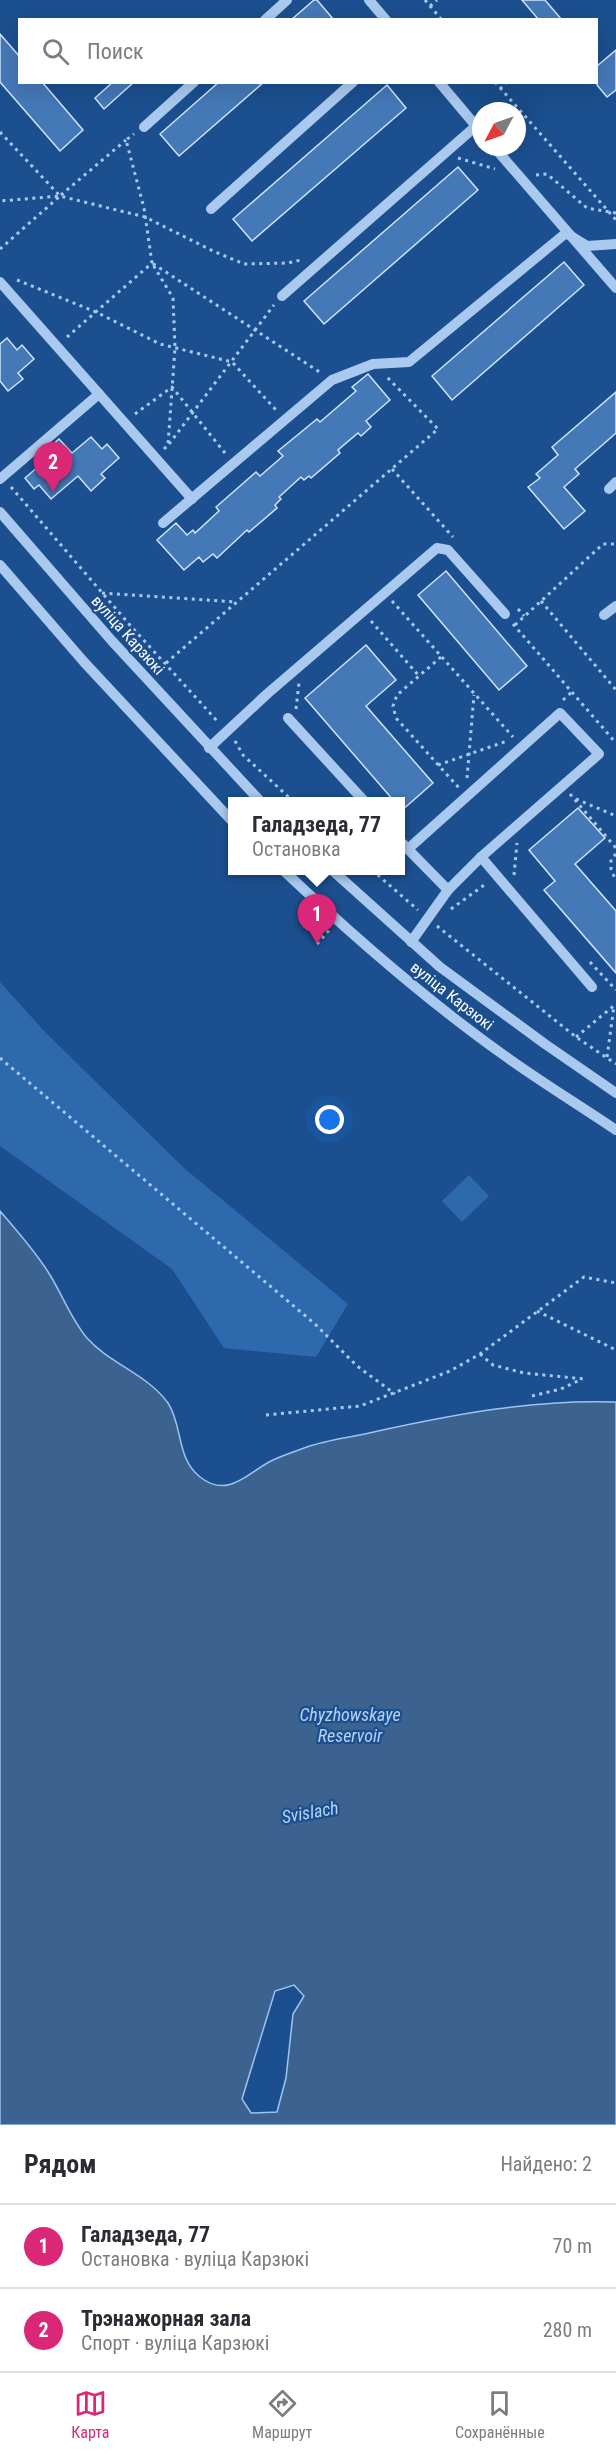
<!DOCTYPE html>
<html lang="ru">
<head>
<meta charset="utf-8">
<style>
	:root { --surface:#fff; --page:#f2f2f3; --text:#2b2b33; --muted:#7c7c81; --line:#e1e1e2; --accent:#db2777 }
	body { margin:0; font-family:"Roboto Condensed",sans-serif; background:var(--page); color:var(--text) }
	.compass { position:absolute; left:472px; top:102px; width:54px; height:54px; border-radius:50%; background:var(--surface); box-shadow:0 6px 24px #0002; rotate:229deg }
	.you { position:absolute; left:330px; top:1120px; width:21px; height:21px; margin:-15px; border:4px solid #fff; border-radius:50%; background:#1a73e8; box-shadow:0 0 0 9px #1a73e833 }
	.badge { display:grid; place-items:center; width:39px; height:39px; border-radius:50%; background:var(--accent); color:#fff; font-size:20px; font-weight:700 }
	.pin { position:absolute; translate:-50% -50px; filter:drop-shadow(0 2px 3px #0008) }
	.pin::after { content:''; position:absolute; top:32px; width:21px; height:18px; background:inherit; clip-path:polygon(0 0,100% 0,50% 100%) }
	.popup { position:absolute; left:228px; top:797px; width:177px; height:78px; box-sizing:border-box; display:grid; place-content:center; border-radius:0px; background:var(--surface); filter:drop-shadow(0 2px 4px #0005); font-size:20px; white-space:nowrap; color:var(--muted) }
	.popup b { font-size:22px; color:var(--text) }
	.popup::after { content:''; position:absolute; left:50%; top:100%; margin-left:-12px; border:12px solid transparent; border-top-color:var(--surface) }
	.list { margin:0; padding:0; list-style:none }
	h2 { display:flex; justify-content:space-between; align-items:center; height:78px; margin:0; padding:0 24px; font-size:26px }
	h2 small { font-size:20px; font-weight:400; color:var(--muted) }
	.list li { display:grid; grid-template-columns:39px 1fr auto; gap:18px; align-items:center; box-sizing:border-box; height:84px; padding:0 24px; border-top:2px solid var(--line) }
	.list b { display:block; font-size:22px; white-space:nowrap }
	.list p { margin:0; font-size:20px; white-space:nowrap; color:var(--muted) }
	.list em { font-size:20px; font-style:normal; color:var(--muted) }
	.icon { flex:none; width:33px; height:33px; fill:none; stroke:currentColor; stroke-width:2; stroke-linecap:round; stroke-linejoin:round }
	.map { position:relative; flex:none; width:616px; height:2125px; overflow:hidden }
	.search { position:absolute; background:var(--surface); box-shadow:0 6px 24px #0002; left:18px; right:18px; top:18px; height:66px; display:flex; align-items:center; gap:15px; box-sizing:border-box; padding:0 21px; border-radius:0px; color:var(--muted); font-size:22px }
	.sheet { height:246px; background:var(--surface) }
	nav { display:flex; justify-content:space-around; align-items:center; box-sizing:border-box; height:84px; border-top:2px solid var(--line); background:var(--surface); font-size:16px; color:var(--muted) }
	nav a { display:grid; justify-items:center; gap:3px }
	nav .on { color:var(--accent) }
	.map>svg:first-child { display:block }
	.green { fill:#2e69ad }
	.water { fill:#3c6290; stroke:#9cc4f0; stroke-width:1.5; fill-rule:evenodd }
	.building { fill:#4478b7; stroke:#cfe3fa; stroke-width:1.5 }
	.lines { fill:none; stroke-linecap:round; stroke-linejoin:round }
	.path { stroke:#a9c9ee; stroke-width:3; stroke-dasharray:3 4.5; stroke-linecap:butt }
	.minor { stroke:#a9c9ee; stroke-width:10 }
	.labels { text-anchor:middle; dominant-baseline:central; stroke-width:4.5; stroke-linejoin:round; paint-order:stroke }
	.street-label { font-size:16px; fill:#fff; stroke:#1b4f8f }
	.water-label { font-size:18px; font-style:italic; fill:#b5d3f5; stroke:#1b4f8f }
</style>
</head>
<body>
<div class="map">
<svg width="616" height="2125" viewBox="0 0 616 2125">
	<rect width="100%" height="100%" fill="#1b4f8f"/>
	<g class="green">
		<path d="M0,982L45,1032L184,1168L348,1304L316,1357L224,1348L172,1269L0,1146Z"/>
		<path d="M469,1175L489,1196L462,1222L442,1201Z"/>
	</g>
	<path class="water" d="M0,1211C18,1232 36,1252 50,1275C63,1296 71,1319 87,1338C110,1364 147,1374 168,1403C183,1426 176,1458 200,1477C229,1500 249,1471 273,1460C284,1455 296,1451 307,1447C329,1439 355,1437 378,1431C456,1414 535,1399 616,1402V2125H0ZM294,1985L304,1996L293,2014L286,2078L277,2112L251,2113L242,2099L275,1991Z"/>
	<g class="building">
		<path d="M314,0H317L334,20H291Z"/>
		<path d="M522,0H545L562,20H539Z"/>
		<path d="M0,34L20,57V82H42L83,130L60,151L0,82Z"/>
		<path d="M616,50V90L607,97L597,85V66Z"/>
		<path d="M113,82H134L104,109L95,98Z"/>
		<path d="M219,82H264L179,156L160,134Z"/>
		<path d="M387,85L406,108L252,241L233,219Z"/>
		<path d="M458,167L478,190L324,324L304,301Z"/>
		<path d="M564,262L584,285L452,400L432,376Z"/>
		<path d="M7,338L17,350L22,345L34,359L18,373L23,379L8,391L0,381V344Z"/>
		<path d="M368,374L390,400L366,421L371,427L361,436L358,433L338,450L340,453L311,478L309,476L304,480L301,477L279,497L281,499L275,505L277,508L249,532L247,530L217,558L213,554L203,562L199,557L184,570L157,540L176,523L187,535L193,530L195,533L219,511L216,507L256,472L260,476L283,456L278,451L317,419L320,422L356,391L352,387Z"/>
		<path d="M616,392V433L575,469L579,474L564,487L585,511L564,529L528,487L540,478L536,474L558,455L552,447Z"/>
		<path d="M91,437L102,449L107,444L119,458L101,474L105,478L91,491L78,476L51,499L39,485L34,489L25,478L47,459L42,454L59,439L72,453Z"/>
		<path d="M446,571L527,666L499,690L418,595Z"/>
		<path d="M366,645L396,680L366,706L433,783L401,811V801H394L305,698Z"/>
		<path d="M578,808L605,838L575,864L616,911V973L544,890L555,881L529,850Z"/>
	</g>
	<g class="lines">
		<g class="path">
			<path d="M425,0L442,20"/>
			<path d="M430,6L437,0"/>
			<path d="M495,82L616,220"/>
			<path d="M500,89L507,82"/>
			<path d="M0,132L60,196L0,201"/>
			<path d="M458,158L495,169"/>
			<path d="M536,175L547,174L587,208L616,213"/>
			<path d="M61,195L126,140"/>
			<path d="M0,249L60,196L145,217L213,251L244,264L288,263L301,260"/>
			<path d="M17,280L96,312L160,344L232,362L276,410"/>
			<path d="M67,337L152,263L144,208L126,140L134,134"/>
			<path d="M135,414L172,387L225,453"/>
			<path d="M169,444L274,305"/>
			<path d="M164,449L168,445L175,348L173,298L152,263L321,373"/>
			<path d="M392,469L453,537"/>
			<path d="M11,487L129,624L219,723"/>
			<path d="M102,593L235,602"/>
			<path d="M392,601L513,737"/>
			<path d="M541,601L616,690"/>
			<path d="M518,609L524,616"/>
			<path d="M371,621L419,676"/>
			<path d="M513,624L616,743"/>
			<path d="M515,625L603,544H616"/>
			<path d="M441,657L397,695L393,706L396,718L459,788"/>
			<path d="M166,663L438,429L385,375"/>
			<path d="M563,700L573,691"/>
			<path d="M296,709L299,683"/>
			<path d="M235,741L243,755L294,802"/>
			<path d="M438,765L507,741"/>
			<path d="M467,778L474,695"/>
			<path d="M570,794L616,848"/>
			<path d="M576,799L616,816"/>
			<path d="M616,854L611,859V869L616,881"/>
			<path d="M372,870L418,910"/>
			<path d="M514,875L517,843"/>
			<path d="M451,909L487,883"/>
			<path d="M437,926L576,1037L616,1064"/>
			<path d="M317,944L330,929"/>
			<path d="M590,962L616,990"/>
			<path d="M576,1037L616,1004"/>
			<path d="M607,1057L614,1006"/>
			<path d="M0,1058L315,1324L357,1366L395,1394"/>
			<path d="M537,1311L616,1350"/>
			<path d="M480,1354L493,1365L524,1373L584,1379"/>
			<path d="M532,1396L561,1389L582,1379"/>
			<path d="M266,1415L360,1406L450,1371L480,1354L584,1277L616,1283"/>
		</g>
		<g class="minor">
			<path d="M369,0L386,20"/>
			<path d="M265,20L287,0"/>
			<path d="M439,82L481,132"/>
			<path d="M144,127L194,82"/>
			<path d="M494,147L616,288"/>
			<path d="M211,209L353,82"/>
			<path d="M0,282L192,499"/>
			<path d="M282,296L476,126"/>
			<path d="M0,479L99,394"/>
			<path d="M609,489L616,482"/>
			<path d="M0,512L112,641L261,802"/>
			<path d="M163,523L332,380L373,364L409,362L566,233L587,246L616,244"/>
			<path d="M0,565L84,662L233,822"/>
			<path d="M604,615L616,606"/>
			<path d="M288,718L365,802"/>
			<path d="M209,748L267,694L437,548L448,550L505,614"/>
			<path d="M401,842L448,890L411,942"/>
			<path d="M408,849L560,713L599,754L481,857"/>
			<path d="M283,870C353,936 426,1000 505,1056C541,1082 579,1105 616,1130"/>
			<path d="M332,870L440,967L545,1044L616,1093"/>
			<path d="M448,890L481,857L592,987"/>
		</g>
	</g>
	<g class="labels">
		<g class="street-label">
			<text transform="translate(128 635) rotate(48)">вуліца Карзюкі</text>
			<text transform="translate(452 996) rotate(38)">вуліца Карзюкі</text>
		</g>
		<g class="water-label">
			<text x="350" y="1714">Chyzhowskaye<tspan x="350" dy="21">Reservoir</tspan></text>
			<text transform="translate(310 1812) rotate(-10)">Svislach</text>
		</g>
	</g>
</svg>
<svg class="compass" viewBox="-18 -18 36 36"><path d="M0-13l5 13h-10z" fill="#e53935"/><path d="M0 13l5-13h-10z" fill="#7c7c81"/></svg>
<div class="you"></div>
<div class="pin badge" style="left:317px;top:944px">1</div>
<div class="popup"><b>Галадзеда, 77</b>Остановка</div>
<div class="pin badge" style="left:53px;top:492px">2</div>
<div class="search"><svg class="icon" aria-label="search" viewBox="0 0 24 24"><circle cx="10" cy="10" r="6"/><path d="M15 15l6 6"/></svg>Поиск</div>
</div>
<section class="sheet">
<h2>Рядом<small>Найдено: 2</small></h2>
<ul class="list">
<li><span class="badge">1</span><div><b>Галадзеда, 77</b><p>Остановка · вуліца Карзюкі</p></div><em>70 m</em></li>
<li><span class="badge">2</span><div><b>Трэнажорная зала</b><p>Спорт · вуліца Карзюкі</p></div><em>280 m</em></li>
</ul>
</section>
<nav>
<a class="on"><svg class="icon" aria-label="map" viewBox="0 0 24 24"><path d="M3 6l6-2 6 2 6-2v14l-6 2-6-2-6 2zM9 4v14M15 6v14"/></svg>Карта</a>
<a><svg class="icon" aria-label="directions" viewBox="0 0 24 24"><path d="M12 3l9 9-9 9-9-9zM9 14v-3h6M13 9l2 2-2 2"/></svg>Маршрут</a>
<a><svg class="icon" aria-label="saved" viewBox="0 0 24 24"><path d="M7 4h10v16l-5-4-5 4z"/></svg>Сохранённые</a>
</nav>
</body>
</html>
